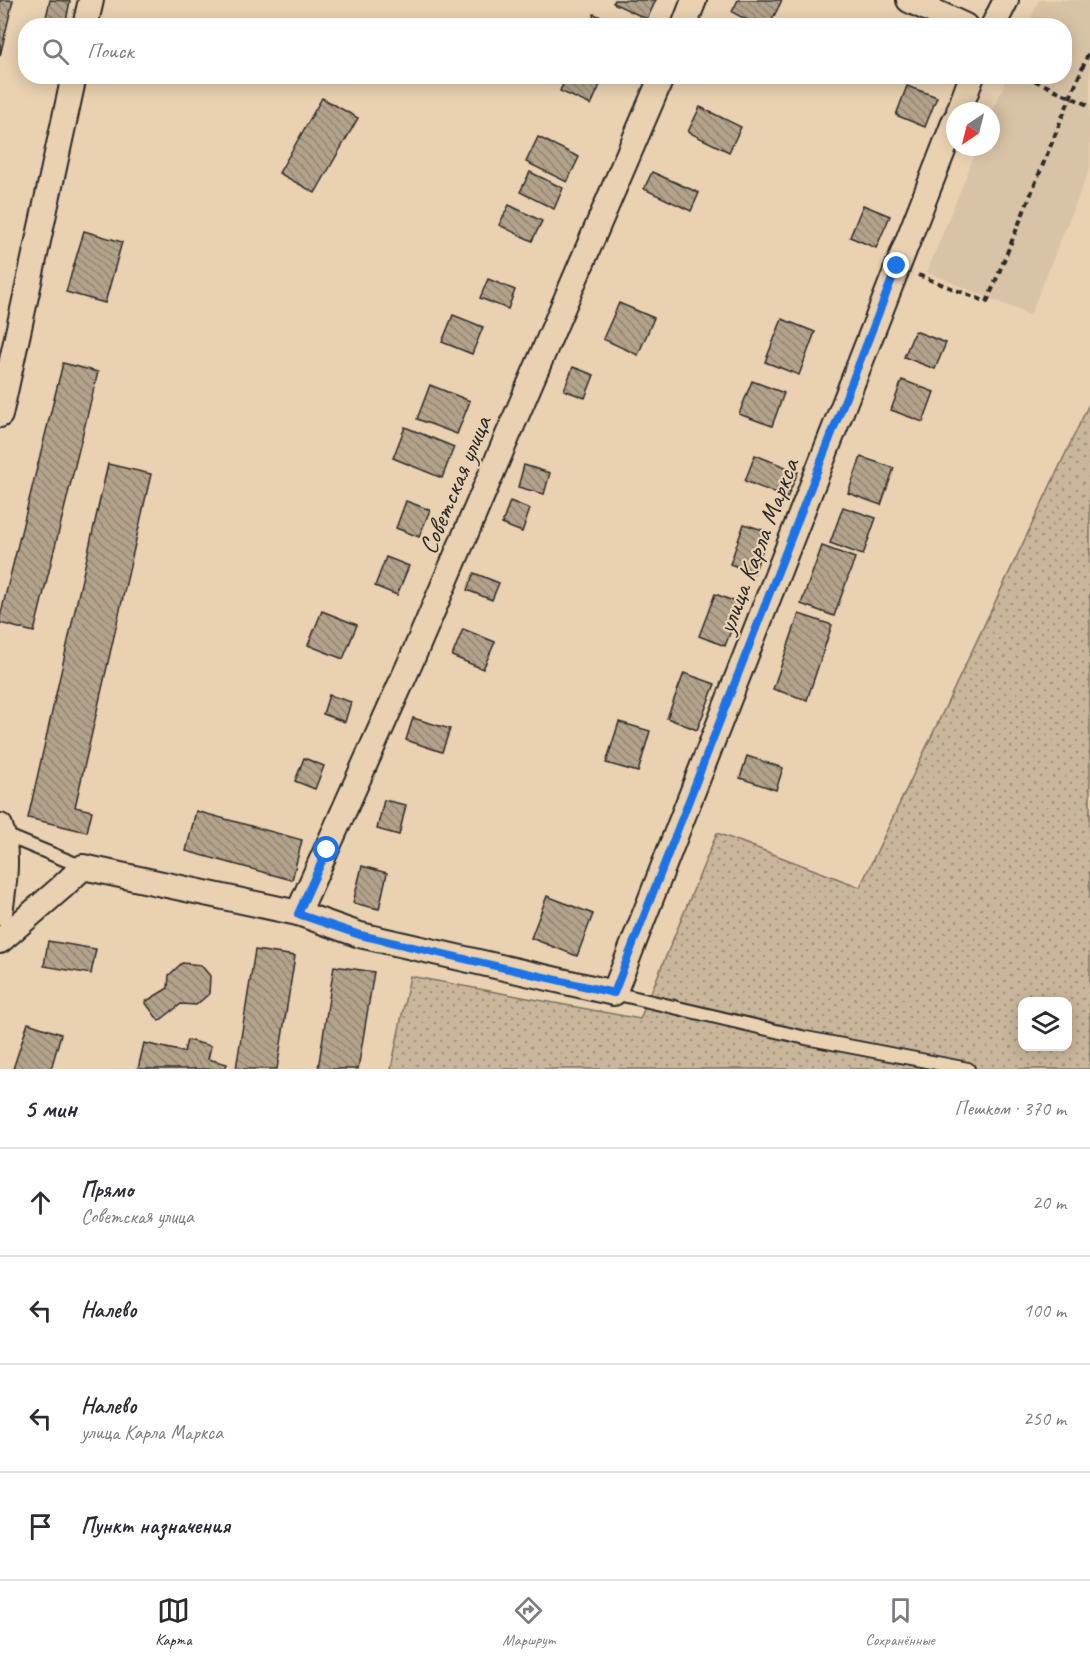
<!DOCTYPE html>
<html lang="ru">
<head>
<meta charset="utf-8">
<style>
	:root { --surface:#fff; --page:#f2f2f3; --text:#2b2b33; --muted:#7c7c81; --line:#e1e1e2; --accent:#2b2b2b }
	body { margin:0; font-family:Caveat,sans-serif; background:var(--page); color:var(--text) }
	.controls { position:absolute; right:18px; bottom:18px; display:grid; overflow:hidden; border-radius:12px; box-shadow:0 3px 15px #0003 }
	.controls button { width:54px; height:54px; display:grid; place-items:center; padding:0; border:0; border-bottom:2px solid var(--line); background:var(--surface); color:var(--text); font:30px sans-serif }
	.compass { position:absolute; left:946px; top:102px; width:54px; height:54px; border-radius:50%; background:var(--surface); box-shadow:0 3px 15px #0003; rotate:215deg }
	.stop { position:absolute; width:18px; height:18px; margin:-14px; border:4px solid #1a73e8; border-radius:50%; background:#fff }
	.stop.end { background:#1a73e8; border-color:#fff; box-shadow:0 2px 6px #0008 }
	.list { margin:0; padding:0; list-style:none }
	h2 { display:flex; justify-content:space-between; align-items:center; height:78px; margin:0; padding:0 24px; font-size:26px }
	h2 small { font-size:20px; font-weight:400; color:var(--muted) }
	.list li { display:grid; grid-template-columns:39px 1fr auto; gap:18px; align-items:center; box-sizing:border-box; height:108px; padding:0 24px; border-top:2px solid var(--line) }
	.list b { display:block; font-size:22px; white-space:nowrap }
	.list p { margin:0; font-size:20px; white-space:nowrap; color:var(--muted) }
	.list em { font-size:20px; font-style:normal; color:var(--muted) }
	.icon { flex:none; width:33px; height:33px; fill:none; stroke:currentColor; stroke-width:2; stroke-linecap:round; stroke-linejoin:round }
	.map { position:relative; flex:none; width:1090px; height:1069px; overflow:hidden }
	.search { position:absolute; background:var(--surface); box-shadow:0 3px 15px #0003; left:18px; right:18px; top:18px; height:66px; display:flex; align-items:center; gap:15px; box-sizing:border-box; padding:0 21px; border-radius:24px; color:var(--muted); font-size:22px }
	.sheet { height:510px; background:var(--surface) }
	nav { display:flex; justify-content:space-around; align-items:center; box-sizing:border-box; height:84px; border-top:2px solid var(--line); background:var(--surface); font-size:16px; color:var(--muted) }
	nav a { display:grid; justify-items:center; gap:3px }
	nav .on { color:var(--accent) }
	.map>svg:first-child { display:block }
	.built { fill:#d9c3a6 }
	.grass { fill:url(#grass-dots); stroke:#7a7063; stroke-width:1.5; fill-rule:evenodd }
	.building { fill:url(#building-back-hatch); stroke:#2b2b2b; stroke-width:1.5 }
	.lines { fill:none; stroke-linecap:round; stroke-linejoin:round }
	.lane-casing { stroke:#2b2b2b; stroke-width:16 }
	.street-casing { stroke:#2b2b2b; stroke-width:28 }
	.path { stroke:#2b2b2b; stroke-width:4; stroke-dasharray:6 4.5; stroke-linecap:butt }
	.lane { stroke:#e9d1b1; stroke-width:12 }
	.street { stroke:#e9d1b1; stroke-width:24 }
	.route { stroke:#1a73e8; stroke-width:8 }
	.labels { text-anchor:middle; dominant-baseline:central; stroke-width:4.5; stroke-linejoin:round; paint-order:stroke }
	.street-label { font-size:26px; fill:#2b2b2b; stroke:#e9d1b1 }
</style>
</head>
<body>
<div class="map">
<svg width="1090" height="1069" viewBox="0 0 1090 1069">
	<defs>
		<pattern id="grass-dots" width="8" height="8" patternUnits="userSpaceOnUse" patternTransform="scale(1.5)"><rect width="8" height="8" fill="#cab69b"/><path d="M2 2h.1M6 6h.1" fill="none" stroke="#a4947f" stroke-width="1.8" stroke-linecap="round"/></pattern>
		<pattern id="building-back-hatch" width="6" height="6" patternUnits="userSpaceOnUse" patternTransform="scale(1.5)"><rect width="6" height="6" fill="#b4a38c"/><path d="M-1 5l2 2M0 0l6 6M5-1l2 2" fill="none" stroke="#938573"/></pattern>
	</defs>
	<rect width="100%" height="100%" fill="#e9d1b1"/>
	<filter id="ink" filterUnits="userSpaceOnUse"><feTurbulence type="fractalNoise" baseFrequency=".0167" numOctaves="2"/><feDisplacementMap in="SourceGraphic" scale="12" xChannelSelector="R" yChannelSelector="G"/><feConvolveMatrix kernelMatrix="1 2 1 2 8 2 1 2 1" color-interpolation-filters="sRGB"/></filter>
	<g filter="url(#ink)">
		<path class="built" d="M1039,0H1090V168L1030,315L927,272L978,147H991V116L1007,77L1064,76V26L1028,25Z"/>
		<path class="grass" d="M1090,402V1069H391L410,976L640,1019L717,833L860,887ZM1022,1002H1068V1046H1022Z"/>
		<g class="building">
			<path d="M0,0H13L0,56Z"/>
			<path d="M50,0L70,1L65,26H44Z"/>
			<path d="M615,0H656L647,19L613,3Z"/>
			<path d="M738,0H782L769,26H758L732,12Z"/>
			<path d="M594,14L615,23L614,26H590Z"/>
			<path d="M567,76H604L591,105L560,91Z"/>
			<path d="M907,86L937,97L925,127L896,115Z"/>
			<path d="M322,98L358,118L315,193L279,173Z"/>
			<path d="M700,107L741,127L729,152L688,132Z"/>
			<path d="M538,137L579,157L567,182L526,162Z"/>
			<path d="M530,172L563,188L554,209L520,192Z"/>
			<path d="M652,172L699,193L691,211L644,189Z"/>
			<path d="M509,205L542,221L532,241L499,225Z"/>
			<path d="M863,205L890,216L876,248L850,237Z"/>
			<path d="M84,231L122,242L105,303L66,292Z"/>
			<path d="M488,279L515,290L508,309L480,298Z"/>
			<path d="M619,303L654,318L638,355L603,339Z"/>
			<path d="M453,315L483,327L472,354L442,342Z"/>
			<path d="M782,319L815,332L799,375L765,362Z"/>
			<path d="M915,331L946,343L935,369L904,357Z"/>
			<path d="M63,363L98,372L34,632L0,623V617Z"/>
			<path d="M573,367L594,375L585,398L564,390Z"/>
			<path d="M902,380L934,392L923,422L891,410Z"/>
			<path d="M752,381L784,393L772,426L739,414Z"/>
			<path d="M430,385L470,401L457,434L417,419Z"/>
			<path d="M405,427L454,447L442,478L393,458Z"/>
			<path d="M755,455L798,472L787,498L745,481Z"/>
			<path d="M861,457L894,468L881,505L848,493Z"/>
			<path d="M108,464L151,474L75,807L92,811L87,832L28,818Z"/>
			<path d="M524,465L550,473L544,494L518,487Z"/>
			<path d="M406,501L430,510L419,537L396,528Z"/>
			<path d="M510,501L530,509L522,532L502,524Z"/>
			<path d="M843,507L876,518L863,555L830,543Z"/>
			<path d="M744,524L769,532L754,573L730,564Z"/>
			<path d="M822,546L855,558L834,616L801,604Z"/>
			<path d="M386,557L409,566L397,595L375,586Z"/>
			<path d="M474,573L499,583L492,600L467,590Z"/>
			<path d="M715,594L741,604L725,646L699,636Z"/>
			<path d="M322,611L357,625L343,659L308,645Z"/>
			<path d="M799,614L832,625L807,700L773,689Z"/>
			<path d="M463,629L495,642L483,669L452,656Z"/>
			<path d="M684,673L715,684L697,730L667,718Z"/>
			<path d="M329,695L351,702L345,722L323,714Z"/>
			<path d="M413,718L450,729L442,752L406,740Z"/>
			<path d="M619,722L650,731L638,772L606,763Z"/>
			<path d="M747,756L783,768L776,790L740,778Z"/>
			<path d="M304,758L324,766L315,789L295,781Z"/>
			<path d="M384,800L406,805L399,835L377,829Z"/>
			<path d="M196,811L302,840L292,880L186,851Z"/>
			<path d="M362,866L387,873L379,909L353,903Z"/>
			<path d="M547,896L593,914L577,956L531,938Z"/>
			<path d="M48,941L96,949L91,974L44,966Z"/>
			<path d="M255,950L295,956L277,1069H236Z"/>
			<path d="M182,963L201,965L210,976L209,994L196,1005L181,1004L159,1021L145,1002L168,988L169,975Z"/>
			<path d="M334,966L374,972L358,1069H318Z"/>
			<path d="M28,1023L61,1034L51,1069H13Z"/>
			<path d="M187,1040L211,1046L208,1059L227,1064L225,1069H138L144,1043L184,1052Z"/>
		</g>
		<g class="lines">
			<g class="lane-casing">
				<g id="lane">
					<path d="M3,834L83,867"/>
					<path d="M614,993L806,1038L968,1069"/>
				</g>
			</g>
			<g class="street-casing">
				<g id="street">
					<path d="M909,0L965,26"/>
					<path d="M85,26L91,0"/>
					<path d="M684,26L694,0"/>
					<path d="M993,26L1006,0"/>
					<path d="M959,111L972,76"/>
					<path d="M0,415L74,76"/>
					<path d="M0,826C9,850 4,887 0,913"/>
					<path d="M298,913L411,661L662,76"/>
					<path d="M0,941L61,888L83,867L298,913L360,935L614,993L955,120"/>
				</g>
			</g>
			<g class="path">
				<path d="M1025,76L1090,106"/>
				<path d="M918,275L987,302L1090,49"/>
			</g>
			<use href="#lane" class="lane"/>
			<use href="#street" class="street"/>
		</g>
	</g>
	<g class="lines" filter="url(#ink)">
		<path class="route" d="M327,850L298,914L360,935L614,993L897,266"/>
	</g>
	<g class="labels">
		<g class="street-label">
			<text transform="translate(455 485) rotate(-67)">Советская улица</text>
			<text transform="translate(758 546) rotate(-69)">улица Карла Маркса</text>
		</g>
	</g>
</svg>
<div class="controls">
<button><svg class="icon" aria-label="layers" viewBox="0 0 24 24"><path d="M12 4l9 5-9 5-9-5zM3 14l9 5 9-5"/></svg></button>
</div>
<svg class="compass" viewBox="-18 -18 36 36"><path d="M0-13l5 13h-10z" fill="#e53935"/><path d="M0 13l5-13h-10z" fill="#7c7c81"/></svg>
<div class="stop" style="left:327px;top:850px"></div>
<div class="stop end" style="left:897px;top:266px"></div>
<div class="search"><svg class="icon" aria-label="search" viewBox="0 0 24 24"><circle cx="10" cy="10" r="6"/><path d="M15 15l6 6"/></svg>Поиск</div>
</div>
<section class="sheet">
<h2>5 мин<small>Пешком · 370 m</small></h2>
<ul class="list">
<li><svg class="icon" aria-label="ahead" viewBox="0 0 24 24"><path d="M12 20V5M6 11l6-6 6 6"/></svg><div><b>Прямо</b><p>Советская улица</p></div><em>20 m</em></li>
<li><svg class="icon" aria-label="left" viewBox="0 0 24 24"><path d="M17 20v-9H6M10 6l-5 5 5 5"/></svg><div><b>Налево</b></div><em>100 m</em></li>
<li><svg class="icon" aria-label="left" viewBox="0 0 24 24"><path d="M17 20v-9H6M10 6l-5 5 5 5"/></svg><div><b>Налево</b><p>улица Карла Маркса</p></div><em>250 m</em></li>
<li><svg class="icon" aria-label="arrive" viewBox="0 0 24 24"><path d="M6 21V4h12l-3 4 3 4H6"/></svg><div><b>Пункт назначения</b></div></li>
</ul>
</section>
<nav>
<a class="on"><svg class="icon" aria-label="map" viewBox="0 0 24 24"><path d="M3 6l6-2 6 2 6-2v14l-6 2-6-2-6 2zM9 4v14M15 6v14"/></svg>Карта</a>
<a><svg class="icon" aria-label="directions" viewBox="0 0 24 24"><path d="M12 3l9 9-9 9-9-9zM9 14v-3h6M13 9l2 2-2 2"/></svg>Маршрут</a>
<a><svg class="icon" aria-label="saved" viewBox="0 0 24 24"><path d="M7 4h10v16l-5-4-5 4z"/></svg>Сохранённые</a>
</nav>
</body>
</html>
